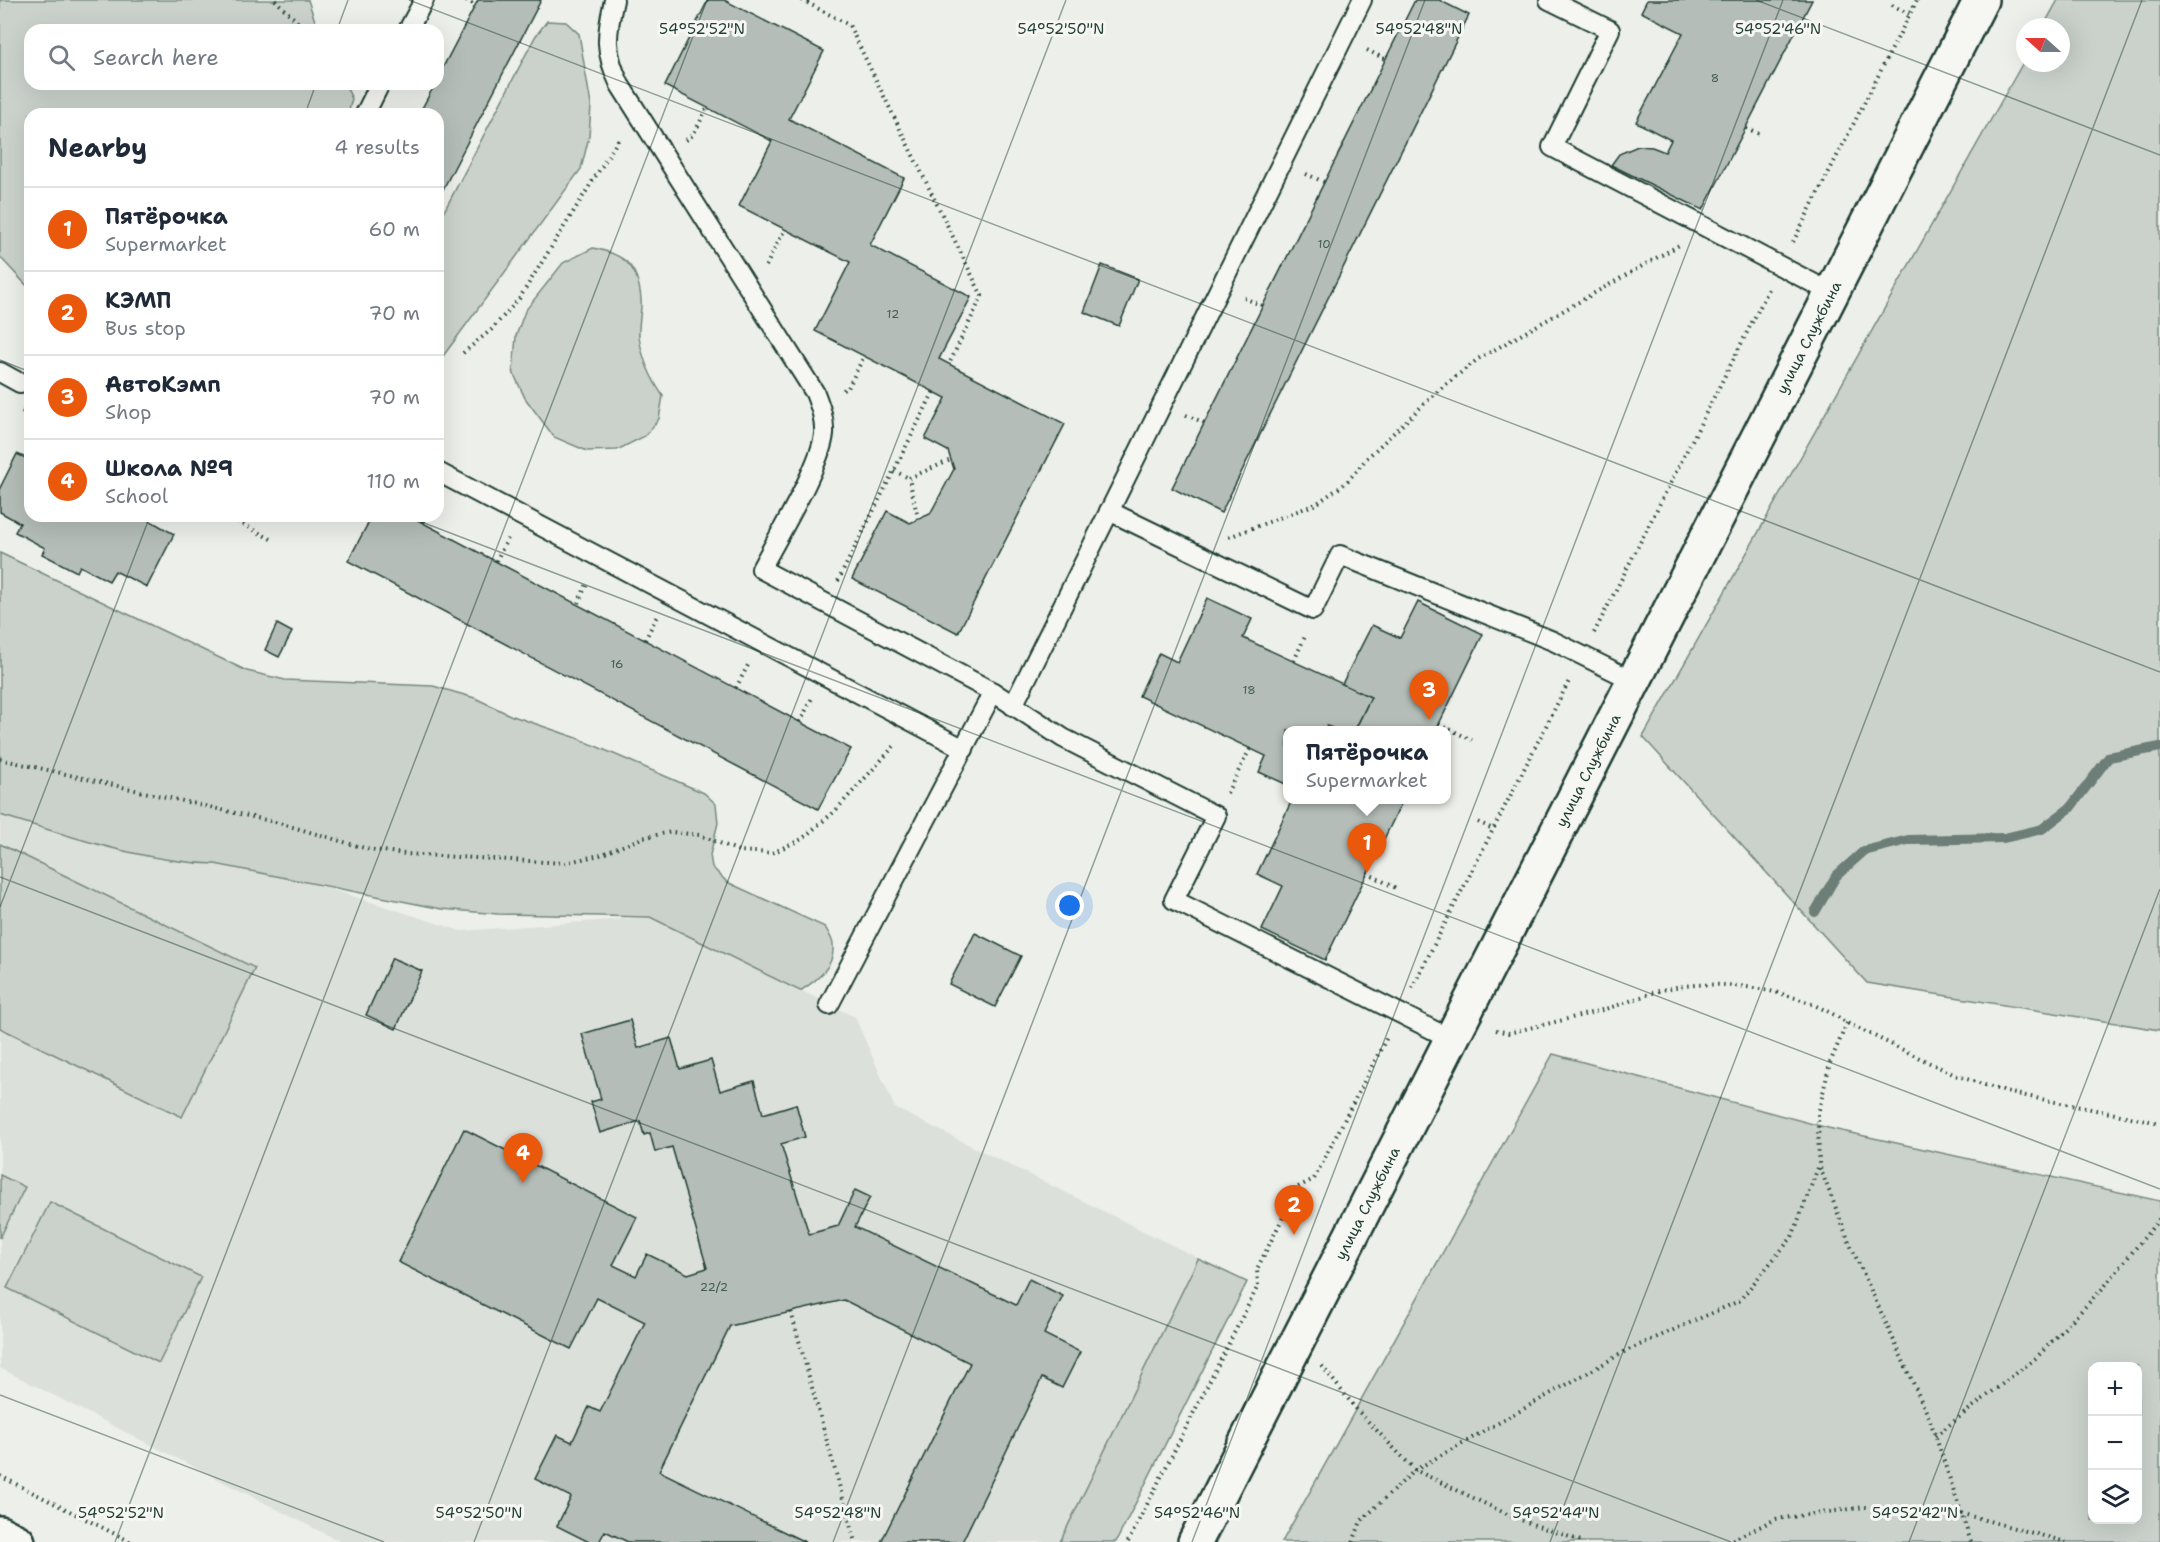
<!DOCTYPE html>
<html lang="en">
<head>
<meta charset="utf-8">
<style>
	:root { --surface:#fff; --page:#f2f2f3; --text:#1f2937; --muted:#747a83; --line:#e0e1e3; --accent:#ea580c }
	body { margin:0; font-family:"Shantell Sans",sans-serif; background:var(--page); color:var(--text) }
	.controls { position:absolute; right:18px; bottom:18px; display:grid; overflow:hidden; border-radius:12px; box-shadow:0 6px 24px #0002 }
	.controls button { width:54px; height:54px; display:grid; place-items:center; padding:0; border:0; border-bottom:2px solid var(--line); background:var(--surface); color:var(--text); font:30px sans-serif }
	.compass { position:absolute; left:2016px; top:18px; width:54px; height:54px; border-radius:50%; background:var(--surface); box-shadow:0 6px 24px #0002; rotate:291deg }
	.you { position:absolute; left:1070px; top:906px; width:21px; height:21px; margin:-15px; border:4px solid #fff; border-radius:50%; background:#1a73e8; box-shadow:0 0 0 9px #1a73e833 }
	.badge { display:grid; place-items:center; width:39px; height:39px; border-radius:50%; background:var(--accent); color:#fff; font-size:20px; font-weight:700 }
	.pin { position:absolute; translate:-50% -50px; filter:drop-shadow(0 2px 3px #0008) }
	.pin::after { content:''; position:absolute; top:32px; width:21px; height:18px; background:inherit; clip-path:polygon(0 0,100% 0,50% 100%) }
	.popup { position:absolute; left:1283px; top:726px; width:168px; height:78px; box-sizing:border-box; display:grid; place-content:center; border-radius:12px; background:var(--surface); filter:drop-shadow(0 2px 4px #0005); font-size:20px; white-space:nowrap; color:var(--muted) }
	.popup b { font-size:22px; color:var(--text) }
	.popup::after { content:''; position:absolute; left:50%; top:100%; margin-left:-12px; border:12px solid transparent; border-top-color:var(--surface) }
	.list { margin:0; padding:0; list-style:none }
	h2 { display:flex; justify-content:space-between; align-items:center; height:78px; margin:0; padding:0 24px; font-size:26px }
	h2 small { font-size:20px; font-weight:400; color:var(--muted) }
	.list li { display:grid; grid-template-columns:39px 1fr auto; gap:18px; align-items:center; box-sizing:border-box; height:84px; padding:0 24px; border-top:2px solid var(--line) }
	.list b { display:block; font-size:22px; white-space:nowrap }
	.list p { margin:0; font-size:20px; white-space:nowrap; color:var(--muted) }
	.list em { font-size:20px; font-style:normal; color:var(--muted) }
	.icon { flex:none; width:33px; height:33px; fill:none; stroke:currentColor; stroke-width:2; stroke-linecap:round; stroke-linejoin:round }
	.map { position:relative; flex:none; width:2160px; height:1542px; overflow:hidden }
	.search { position:absolute; background:var(--surface); box-shadow:0 6px 24px #0002; left:24px; top:24px; width:420px; height:66px; display:flex; align-items:center; gap:15px; box-sizing:border-box; padding:0 21px; border-radius:18px; color:var(--muted); font-size:22px }
	.panel { position:absolute; background:var(--surface); box-shadow:0 6px 24px #0002; left:24px; top:108px; width:420px; height:414px; border-radius:18px }
	.map>svg:first-child { display:block }
	.built { fill:#dce0db }
	.green { fill:#cbd2cc; stroke:#758880; stroke-width:1.5; fill-rule:evenodd }
	.lines { fill:none; stroke-linecap:round; stroke-linejoin:round }
	.stream { stroke:#6c7e77; stroke-width:10 }
	.building { fill:#b4bdb8; stroke:#1f3d34; stroke-width:1.5 }
	.lane-casing { stroke:#1f3d34; stroke-width:22 }
	.secondary-casing { stroke:#1f3d34; stroke-width:38 }
	.path { stroke:#1f3d34; stroke-width:4; stroke-dasharray:1.5 4.5; stroke-linecap:butt }
	.lane { stroke:#f6f6f2; stroke-width:18 }
	.secondary { stroke:#f6f6f2; stroke-width:33 }
	.ticks { fill:none; stroke:#1f3d34; stroke-width:1.5; stroke-opacity:0.45 }
	.labels { text-anchor:middle; dominant-baseline:central; stroke-width:6; stroke-linejoin:round; paint-order:stroke }
	.number-label { font-size:12px; fill:#445d55 }
	.street-label { font-size:15px; fill:#1f3d34; stroke:#f6f6f2 }
	.ticks-label { font-size:15px; text-anchor:middle; fill:#1f3d34; stroke:#f6f6f2; stroke-width:6; stroke-linejoin:round; paint-order:stroke }
</style>
</head>
<body>
<div class="map">
<svg width="2160" height="1542" viewBox="0 0 2160 1542">
	<rect width="100%" height="100%" fill="#edefea"/>
	<filter id="ink" filterUnits="userSpaceOnUse"><feTurbulence type="fractalNoise" baseFrequency=".0167" numOctaves="2"/><feDisplacementMap in="SourceGraphic" scale="12" xChannelSelector="R" yChannelSelector="G"/><feConvolveMatrix kernelMatrix="1 2 1 2 8 2 1 2 1" color-interpolation-filters="sRGB"/></filter>
	<g filter="url(#ink)">
		<path class="built" d="M0,782L461,931L650,917L855,1017L895,1108L1214,1266L1077,1542H341L0,1368Z"/>
		<g class="green">
			<path d="M0,0H308L318,30H30V84H345L352,99L348,114H30V289L0,257Z"/>
			<path d="M2058,0H2160V1030L1867,983L1643,737L2025,59V63H2061V27H2043Z"/>
			<path d="M547,21L566,22L579,34L591,105L589,137L581,169L438,363V223L535,37Z"/>
			<path d="M593,248C624,254 638,265 641,299C642,311 638,324 639,336C642,359 650,377 663,396L659,419L645,436L617,450L587,451L554,437L525,398L513,372L516,336L525,311L563,263Z"/>
			<path d="M0,553L247,671L285,680L433,686L475,698L510,715L577,738L704,793L716,804L718,823L710,855L712,867L727,882L825,927C828,932 833,940 833,945C835,967 816,981 800,991L650,917L498,914L442,909L215,864C141,862 71,836 0,815Z"/>
			<path d="M0,844L255,968L182,1117L0,1028Z"/>
			<path d="M1553,1054L1828,1128L2160,1201V1542H1282ZM2092,1366H2138V1520H2092Z"/>
			<path d="M0,1175L25,1187L0,1238Z"/>
			<path d="M50,1202L201,1277L159,1363L7,1288Z"/>
			<path d="M1198,1259L1247,1282L1116,1542H1060Z"/>
		</g>
		<g class="lines">
			<path class="stream" d="M1815,912L1836,876L1864,851L1908,840L2004,838L2042,829L2070,808L2109,757L2160,747"/>
		</g>
		<g class="building">
			<path d="M478,0H541L438,199V114H419L435,84H438V77Z"/>
			<path d="M708,0H724L824,51L789,119L904,178L870,245L971,297L939,359L1065,424L958,633L852,579L887,511L910,523L930,514L954,469L948,451L925,439L946,398L815,331L850,262L739,206L772,141L665,86Z"/>
			<path d="M1415,0H1439L1469,15L1221,513L1172,488Z"/>
			<path d="M1647,0H1812L1703,210L1611,165L1619,154L1638,146L1652,147L1665,152L1671,140L1636,122L1683,33L1641,12Z"/>
			<path d="M1102,265L1138,279L1119,326L1084,312Z"/>
			<path d="M17,454L30,460V516H142L174,534L147,587L115,571L109,581L80,566L77,572L42,554L45,548L15,532L20,523L0,512V488Z"/>
			<path d="M372,516H410L851,749L818,809L348,561Z"/>
			<path d="M1207,598L1252,619L1243,638L1371,697L1355,730H1337L1327,726L1325,730H1288V785L1259,772L1266,756L1139,696L1159,653L1177,662Z"/>
			<path d="M1418,602L1483,634L1436,730H1355L1371,697L1342,684L1372,625L1400,638Z"/>
			<path d="M277,624L292,632L279,657L265,650Z"/>
			<path d="M1292,800H1403L1325,960L1262,930L1283,886L1257,874Z"/>
			<path d="M975,933L1021,956L995,1007L949,984Z"/>
			<path d="M392,958L422,971L396,1029L366,1015Z"/>
			<path d="M630,1020L638,1048L671,1038L680,1069L711,1060L720,1091L754,1081L763,1114L796,1104L805,1137L781,1144L809,1234L838,1226L855,1190L870,1197L855,1227L1016,1305L1029,1279L1063,1296L1044,1334L1080,1352L1062,1388L1042,1378L962,1542H881L970,1363L844,1300L730,1326L659,1471L805,1542H628L605,1531L599,1542H589L557,1526L571,1497L535,1479L557,1435L572,1442L589,1407L600,1412L645,1322L597,1298L571,1349L398,1262L464,1129L637,1217L613,1265L636,1276L647,1254L688,1274L707,1268L672,1147L655,1152L650,1133L644,1135L640,1121L600,1133L591,1102L601,1099L582,1034Z"/>
		</g>
		<g class="lines">
			<g class="lane-casing">
				<g id="lane">
					<path d="M614,0C606,35 604,52 620,85L815,393C820,406 825,419 824,434C821,465 777,538 761,569L993,692"/>
					<path d="M1549,0L1610,30L1552,147L1832,293"/>
					<path d="M408,30L424,0"/>
					<path d="M365,114L380,84"/>
					<path d="M0,372L20,383L30,381"/>
					<path d="M438,472L964,749"/>
					<path d="M1109,511L1313,610L1340,555L1553,641L1634,681"/>
					<path d="M1013,706L1362,0"/>
					<path d="M829,1005L993,692L1063,738L1216,816L1174,900L1451,1039"/>
				</g>
			</g>
			<g class="secondary-casing">
				<g id="secondary">
					<path d="M0,1533L18,1542"/>
					<path id="s1" d="M1195,1542L1981,0"/>
				</g>
			</g>
			<g class="path">
				<path d="M275,0L306,30"/>
				<path d="M466,0L475,5"/>
				<path d="M802,0L849,25L982,296L949,364"/>
				<path d="M1892,5L1909,14"/>
				<path d="M1367,50L1385,59"/>
				<path d="M1746,128L1759,134"/>
				<path d="M686,140L693,135L708,107"/>
				<path d="M1306,174L1324,182"/>
				<path d="M1793,242L1917,0"/>
				<path d="M766,266L785,229"/>
				<path d="M1244,298L1263,306"/>
				<path d="M463,353L491,330L519,299L620,137"/>
				<path d="M843,390L848,388L864,356"/>
				<path d="M22,411L30,415"/>
				<path d="M1186,415L1205,423"/>
				<path d="M894,471L909,478"/>
				<path d="M227,516L271,539"/>
				<path d="M918,519L909,478L951,460"/>
				<path d="M423,522L426,516"/>
				<path d="M1229,537L1316,504L1346,483L1367,458L1439,390L1478,359L1681,244"/>
				<path d="M496,561L508,538"/>
				<path d="M838,581L934,391"/>
				<path d="M578,603L588,582"/>
				<path d="M1594,633L1769,289"/>
				<path d="M645,640L657,616"/>
				<path d="M1294,661L1306,634"/>
				<path d="M736,688L748,665"/>
				<path d="M800,722L812,698"/>
				<path d="M1439,724L1472,740"/>
				<path d="M0,759L279,823L368,849L405,854L564,863L600,855L642,838L671,832L700,835L739,851L772,853L802,839L835,811L896,744"/>
				<path d="M1227,793L1250,749"/>
				<path d="M1478,822L1493,829"/>
				<path d="M1367,873L1398,889"/>
				<path d="M1412,988L1570,679"/>
				<path d="M1847,1023L1830,1063L1818,1114L1819,1165L1849,1242L1930,1420L1971,1542"/>
				<path d="M1496,1030L1509,1033C1544,1024 1580,1017 1615,1006C1635,1000 1656,990 1676,987C1731,979 1801,991 1847,1023L1955,1075L2006,1092L2160,1123"/>
				<path d="M791,1312L855,1542"/>
				<path d="M1322,1366L1357,1410L1415,1470L1515,1518L1584,1542"/>
				<path d="M1935,1436L2036,1358L2104,1287L2160,1218"/>
				<path d="M0,1476L131,1542"/>
				<path d="M1128,1542L1258,1286L1257,1269L1298,1187L1314,1179L1387,1037"/>
				<path d="M1353,1542L1361,1521L1415,1470L1626,1351L1739,1301L1792,1237L1819,1165"/>
				<path d="M1727,1542L1776,1519L1865,1507L1963,1514L2066,1542"/>
			</g>
			<use href="#lane" class="lane"/>
			<use href="#secondary" class="secondary"/>
		</g>
	</g>
	<path class="ticks" d="M409,0L2160,672M1756,0L2160,155M337,30L348,0M305,114L316,84M0,360L30,372M406,516L2160,1189M0,877L1731,1542M0,907L150,516M0,1395L384,1542M115,1542L707,0M474,1542L1066,0M833,1542L1425,0M1192,1542L1783,0M1550,1542L2142,0M1909,1542L2160,889"/>
	<g class="labels">
		<g class="number-label">
			<text x="1715" y="78">8</text>
			<text x="1324" y="244">10</text>
			<text x="893" y="314">12</text>
			<text x="617" y="664">16</text>
			<text x="1249" y="690">18</text>
			<text x="714" y="1287">22/2</text>
		</g>
		<g class="street-label">
			<text stroke="none"><textPath href="#s1" startOffset="1352">улица Службина</textPath></text>
			<text stroke="none"><textPath href="#s1" startOffset="866">улица Службина</textPath></text>
			<text stroke="none"><textPath href="#s1" startOffset="380">улица Службина</textPath></text>
		</g>
	</g>
	<g class="ticks-label">
		<text x="702" y="34">54°52'52"N</text>
		<text x="1061" y="34">54°52'50"N</text>
		<text x="1419" y="34">54°52'48"N</text>
		<text x="1778" y="34">54°52'46"N</text>
		<text x="121" y="1518">54°52'52"N</text>
		<text x="479" y="1518">54°52'50"N</text>
		<text x="838" y="1518">54°52'48"N</text>
		<text x="1197" y="1518">54°52'46"N</text>
		<text x="1556" y="1518">54°52'44"N</text>
		<text x="1915" y="1518">54°52'42"N</text>
	</g>
</svg>
<div class="controls">
<button>+</button>
<button>−</button>
<button><svg class="icon" aria-label="layers" viewBox="0 0 24 24"><path d="M12 4l9 5-9 5-9-5zM3 14l9 5 9-5"/></svg></button>
</div>
<svg class="compass" viewBox="-18 -18 36 36"><path d="M0-13l5 13h-10z" fill="#e53935"/><path d="M0 13l5-13h-10z" fill="#747a83"/></svg>
<div class="you"></div>
<div class="pin badge" style="left:1367px;top:873px">1</div>
<div class="popup"><b>Пятёрочка</b>Supermarket</div>
<div class="pin badge" style="left:1294px;top:1235px">2</div>
<div class="pin badge" style="left:1429px;top:720px">3</div>
<div class="pin badge" style="left:523px;top:1183px">4</div>
<div class="search"><svg class="icon" aria-label="search" viewBox="0 0 24 24"><circle cx="10" cy="10" r="6"/><path d="M15 15l6 6"/></svg>Search here</div>
<section class="panel">
<h2>Nearby<small>4 results</small></h2>
<ul class="list">
<li><span class="badge">1</span><div><b>Пятёрочка</b><p>Supermarket</p></div><em>60 m</em></li>
<li><span class="badge">2</span><div><b>КЭМП</b><p>Bus stop</p></div><em>70 m</em></li>
<li><span class="badge">3</span><div><b>АвтоКэмп</b><p>Shop</p></div><em>70 m</em></li>
<li><span class="badge">4</span><div><b>Школа №9</b><p>School</p></div><em>110 m</em></li>
</ul>
</section>
</div>
</body>
</html>
